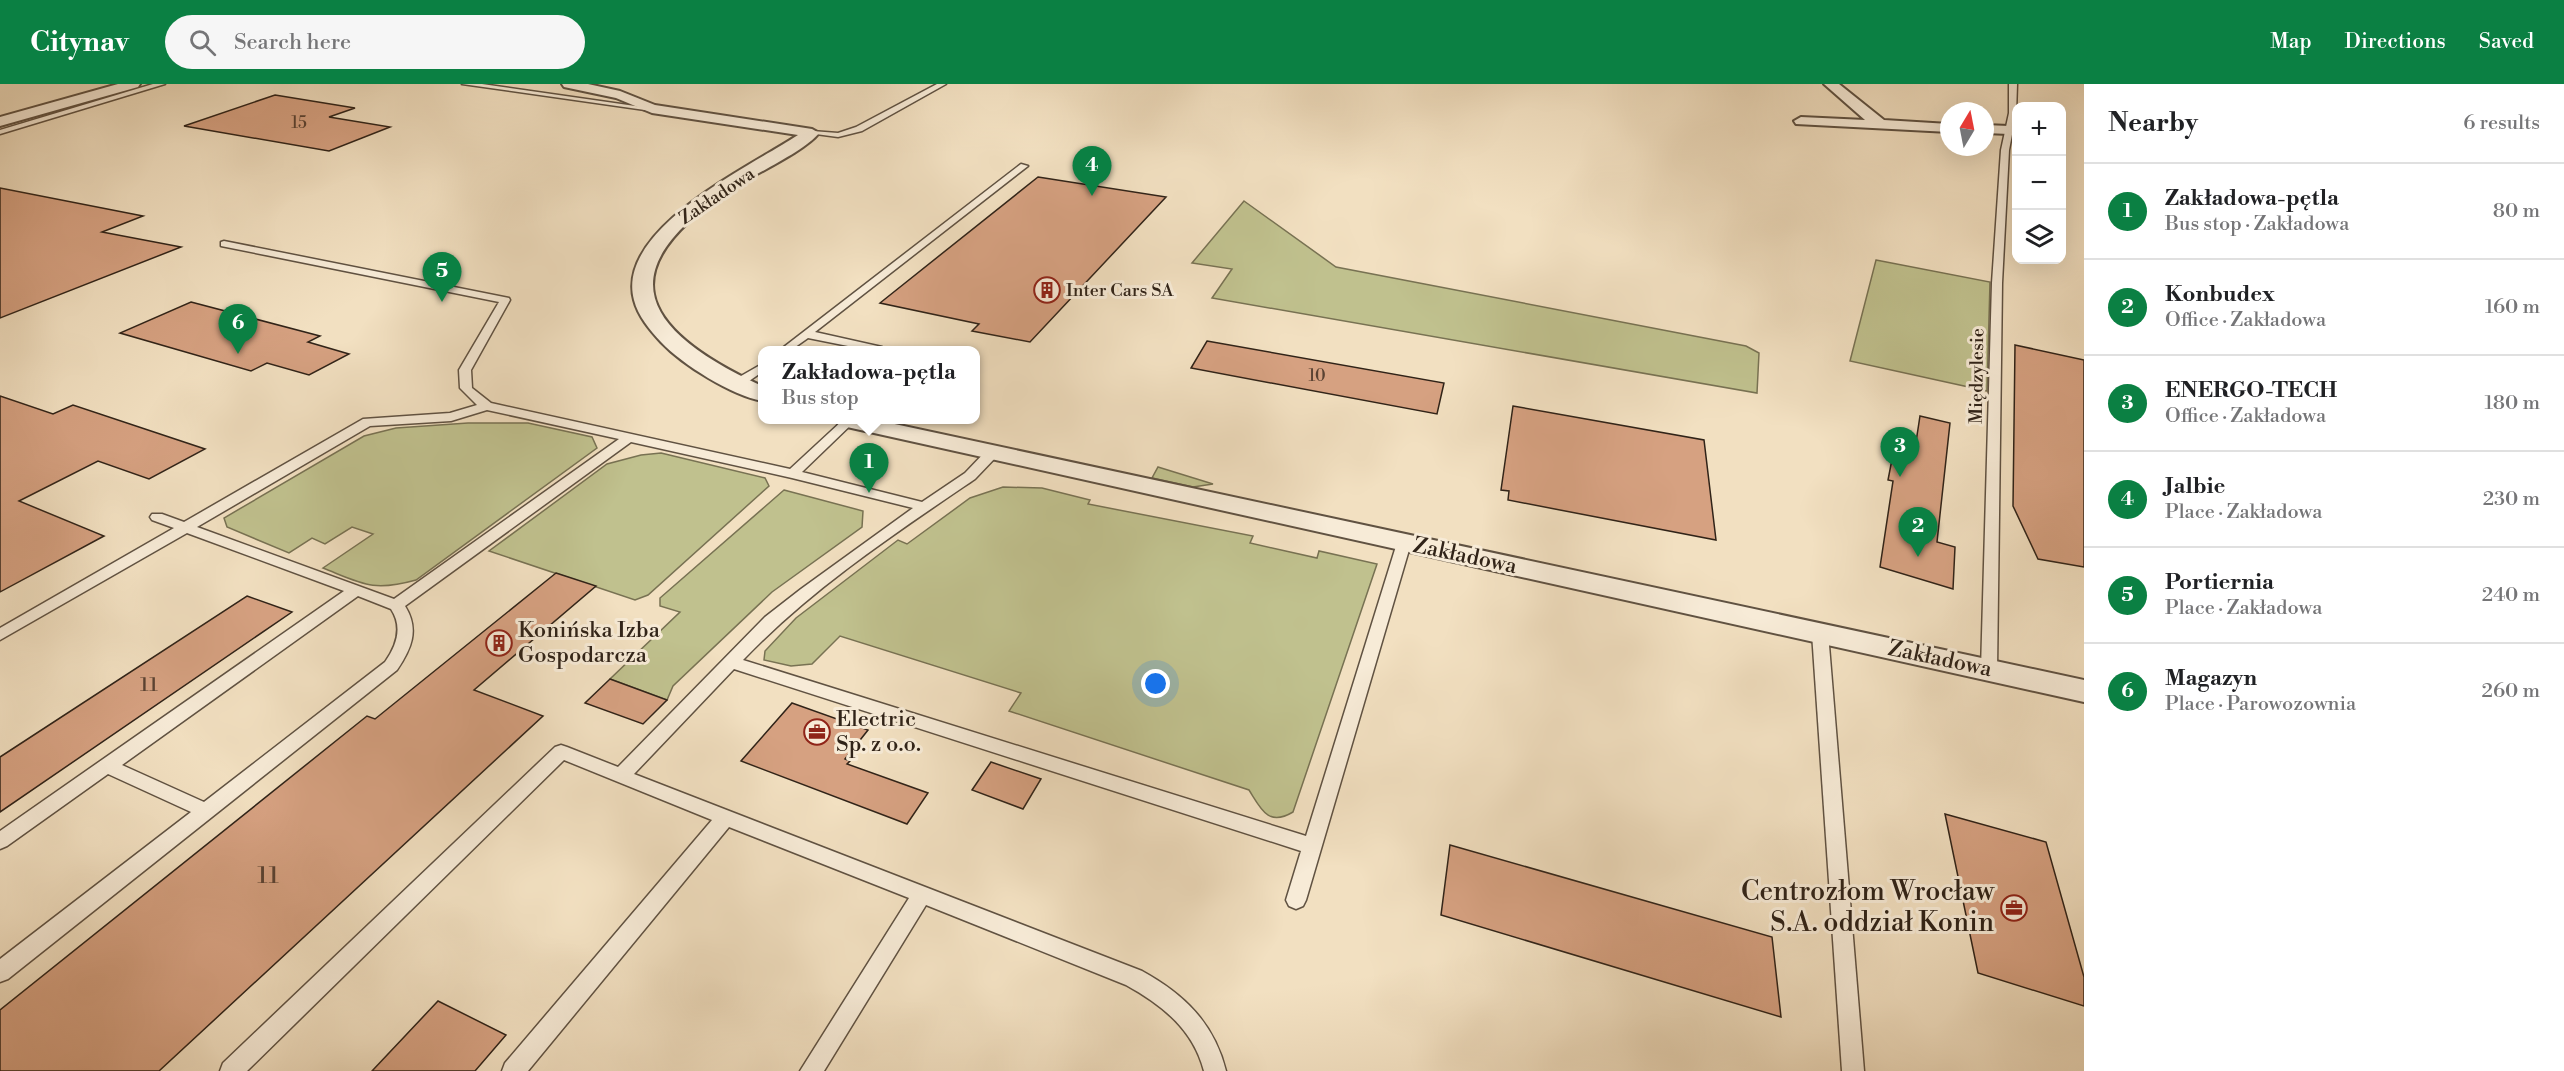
<!DOCTYPE html>
<html lang="en">
<head>
<meta charset="utf-8">
<style>
	:root { --surface:#fff; --page:#f6f6f6; --text:#202124; --muted:#757577; --line:#e0e0e0; --accent:#0b8043 }
	body { margin:0; font-family:"Libre Bodoni",serif; background:var(--page); color:var(--text) }
	.controls { position:absolute; right:18px; top:18px; display:grid; overflow:hidden; border-radius:12px; box-shadow:0 6px 24px #0002 }
	.controls button { width:54px; height:54px; display:grid; place-items:center; padding:0; border:0; border-bottom:2px solid var(--line); background:var(--surface); color:var(--text); font:30px sans-serif }
	.compass { position:absolute; left:1940px; top:18px; width:54px; height:54px; border-radius:50%; background:var(--surface); box-shadow:0 6px 24px #0002; rotate:10deg }
	.you { position:absolute; left:1156px; top:600px; width:21px; height:21px; margin:-15px; border:4px solid #fff; border-radius:50%; background:#1a73e8; box-shadow:0 0 0 9px #1a73e833 }
	.badge { display:grid; place-items:center; width:39px; height:39px; border-radius:50%; background:var(--accent); color:#fff; font-size:20px; font-weight:700 }
	.pin { position:absolute; translate:-50% -50px; filter:drop-shadow(0 2px 3px #0008) }
	.pin::after { content:''; position:absolute; top:32px; width:21px; height:18px; background:inherit; clip-path:polygon(0 0,100% 0,50% 100%) }
	.popup { position:absolute; left:758px; top:262px; width:222px; height:78px; box-sizing:border-box; display:grid; place-content:center; border-radius:12px; background:var(--surface); filter:drop-shadow(0 2px 4px #0005); font-size:20px; white-space:nowrap; color:var(--muted) }
	.popup b { font-size:22px; color:var(--text) }
	.popup::after { content:''; position:absolute; left:50%; top:100%; margin-left:-12px; border:12px solid transparent; border-top-color:var(--surface) }
	.list { margin:0; padding:0; list-style:none }
	h2 { display:flex; justify-content:space-between; align-items:center; height:78px; margin:0; padding:0 24px; font-size:26px }
	h2 small { font-size:20px; font-weight:400; color:var(--muted) }
	.list li { display:grid; grid-template-columns:39px 1fr auto; gap:18px; align-items:center; box-sizing:border-box; height:96px; padding:0 24px; border-top:2px solid var(--line) }
	.list b { display:block; font-size:22px; white-space:nowrap }
	.list p { margin:0; font-size:20px; white-space:nowrap; color:var(--muted) }
	.list em { font-size:20px; font-style:normal; color:var(--muted) }
	.icon { flex:none; width:33px; height:33px; fill:none; stroke:currentColor; stroke-width:2; stroke-linecap:round; stroke-linejoin:round }
	.map { position:relative; flex:none; width:2084px; height:987px; overflow:hidden }
	header { display:flex; align-items:center; gap:36px; box-sizing:border-box; height:84px; padding:0 30px; background:var(--accent); color:#fff }
	header strong { font-size:28px }
	nav { display:flex; gap:33px; margin-inline-start:auto; font-size:21px }
	.search { width:420px; height:54px; background:var(--page); display:flex; align-items:center; gap:15px; box-sizing:border-box; padding:0 21px; border-radius:33px; color:var(--muted); font-size:22px }
	main { display:flex }
	aside { flex:1; background:var(--surface) }
	.map>svg:first-child { display:block }
	.green { fill:#c0c18e; stroke:#787253; stroke-width:1.5 }
	.building { fill:#d6a181; stroke:#302318; stroke-width:1.5 }
	.lines { fill:none; stroke-linecap:round; stroke-linejoin:round }
	.service-casing { stroke:#605242; stroke-width:3 }
	.minor-casing { stroke:#605242; stroke-width:4 }
	.service { fill:#f7ebd7; fill-rule:evenodd }
	.minor { fill:#f7ebd7; fill-rule:evenodd }
	.labels { text-anchor:middle; dominant-baseline:central; stroke-width:6; stroke-linejoin:round; paint-order:stroke }
	.far-number-label { font-size:16px; fill:#5a4232 }
	.far-street-label { font-size:18px; fill:#302318; stroke:#f7ebd7 }
	.far-poi-label { font-size:18px; fill:#302318; stroke:#f7ebd7; text-anchor:start }
	.number-label { font-size:20px; fill:#5a4232 }
	.street-label { font-size:22px; fill:#302318; stroke:#f7ebd7 }
	.poi-label { font-size:22px; fill:#302318; stroke:#f7ebd7; text-anchor:start }
	.near-number-label { font-size:24px; fill:#5a4232 }
	.near-poi-label { font-size:27px; fill:#302318; stroke:#f7ebd7; text-anchor:end }
</style>
</head>
<body>
<header>
<strong>Citynav</strong>
<div class="search"><svg class="icon" aria-label="search" viewBox="0 0 24 24"><circle cx="10" cy="10" r="6"/><path d="M15 15l6 6"/></svg>Search here</div>
<nav><a>Map</a><a>Directions</a><a>Saved</a></nav>
</header>
<main>
<div class="map">
<svg width="2084" height="987" viewBox="0 0 2084 987">
	<rect width="100%" height="100%" fill="#f2e0c1"/>
	<filter id="stains"><feTurbulence type="fractalNoise" baseFrequency=".00333" numOctaves="4"/><feColorMatrix values="0 0 0 0 .2 0 0 0 0 .09 0 0 0 0 .02 0 0 0 .5 -.17"/></filter>
	<radialGradient id="worn" r=".72"><stop offset=".6" stop-color="#630" stop-opacity="0"/><stop offset="1" stop-color="#630" stop-opacity=".3"/></radialGradient>
	<g class="green">
		<path d="M1244,117L1336,183L1746,262L1759,269L1757,309L1212,214L1232,185L1192,179Z"/>
		<path d="M1876,176L1990,198L1987,307L1850,277Z"/>
		<path d="M468,339H528L592,353L597,364L416,496C373,508 363,500 323,484L373,450L352,443L325,460L312,454L289,469L227,443L224,434L364,352L396,344Z"/>
		<path d="M661,369L765,394L769,402L648,511L635,516L489,467L607,380L641,371Z"/>
		<path d="M1158,383L1213,400L1193,403L1152,394Z"/>
		<path d="M1003,403L1042,404L1090,416L1088,420L1253,452L1250,459L1317,474L1319,467L1377,480L1293,728C1268,743 1261,725 1249,706L1009,627L1021,609L840,552L812,580L791,582L764,576L765,567L796,534L898,456L907,460L970,414Z"/>
		<path d="M784,406L863,427L862,443L772,508L673,602L667,616L610,595L680,528L660,522V514Z"/>
	</g>
	<g class="building">
		<path d="M275,11L355,24L329,33L390,43L329,67L184,42Z"/>
		<path d="M1038,93L1166,113L1030,258L972,247L979,240L880,219Z"/>
		<path d="M0,104L143,132L102,148L181,163L0,234Z"/>
		<path d="M191,218L320,252L308,258L349,270L309,291L267,279L251,287L120,249Z"/>
		<path d="M1207,257L1444,299L1437,330L1191,284Z"/>
		<path d="M2015,261L2084,276V483L2038,475L2013,422Z"/>
		<path d="M0,312L53,330L73,321L205,365L149,395L98,377L19,417L104,452L0,508Z"/>
		<path d="M1513,322L1704,356L1716,456L1508,416L1509,407L1501,406Z"/>
		<path d="M1920,332L1950,339L1937,458L1955,463L1953,505L1880,483L1893,397L1888,396L1894,365L1914,371Z"/>
		<path d="M556,489L596,502L474,606L543,632L159,987H0V926L367,632L375,635Z"/>
		<path d="M247,512L292,528L0,728V673Z"/>
		<path d="M610,595L667,616L643,640L585,619Z"/>
		<path d="M792,619L868,646L845,675L850,677L847,680L928,709L907,740L741,677Z"/>
		<path d="M991,678L1041,695L1023,725L972,706Z"/>
		<path d="M1945,730L2046,758L2084,893V922L1978,889Z"/>
		<path d="M1450,761L1772,853L1781,933L1441,831Z"/>
		<path d="M438,917L506,951L475,987H372Z"/>
	</g>
	<g class="lines">
		<g class="service-casing">
			<g id="service">
				<path d="M153,0H165L0,50V46Z"/>
				<path d="M462,0H482L656,25L652,27Z"/>
				<path d="M937,0H946L862,47L838,53L808,49L812,47L838,49L856,43Z"/>
				<path d="M2009,0H2017L2016,30L2009,66L2002,199L1997,586L1995,590H1983L1981,586L1992,199L2001,66L2009,29Z"/>
				<path d="M1021,80L1028,82L815,248L882,263L887,266H868L808,254L791,266H780Z"/>
				<path d="M224,157L509,214L510,216L471,286L472,304L491,319L790,385L843,336H856L802,388L922,418L965,389L987,366H997L998,369L997,372L975,395C894,450 811,505 743,576L1306,752L1397,459L1404,455L1409,456L1411,459L1306,816L1303,822L1296,825L1289,822L1286,816L1301,767L734,585L634,690L1142,887C1184,910 1214,939 1226,987H1204C1193,945 1162,921 1126,901L926,821L824,987H800L909,814L729,743L528,987H502L505,979L712,736L564,676L247,987H220L223,979L555,663L561,661L567,663L618,683L765,533L801,505L913,424L792,394L631,358L405,522C420,546 411,565 397,586L8,895L0,898V875L191,728L108,690L7,762L0,765V747L344,507L187,449L0,556V544L174,444L152,436L150,433L152,430H162L184,438L363,335L450,329L477,321L460,304L459,286L499,218L221,162V158ZM487,326L619,355L394,515L197,443L370,342L451,337ZM358,512L391,525C403,543 397,561 385,578L204,718L122,681Z"/>
				<path d="M762,280V288L742,302H734V296Z"/>
				<path d="M1820,544L1826,545L1828,549L1864,987H1842L1812,549L1814,545Z"/>
			</g>
		</g>
		<g class="minor-casing">
			<g id="minor">
				<path d="M118,0H140L138,3L0,42V33Z"/>
				<path d="M562,0H588L620,7L655,21L812,45L819,49C806,66 759,88 738,101C608,183 636,244 762,302V317C731,311 683,281 661,258C650,246 638,232 634,216C615,145 751,82 798,51L652,29L616,14L564,3Z"/>
				<path d="M1824,0H1839L1884,36L1949,40V48L1796,40L1794,37L1801,33L1865,36Z"/>
				<path d="M1985,41L2009,42L2016,46L2009,50L1985,49Z"/>
				<path d="M835,336H876L2084,596V618L847,343L839,341Z"/>
			</g>
		</g>
		<use href="#service" class="service"/>
		<use href="#minor" class="minor"/>
	</g>
	<defs>
		<g id="building-ring" transform="scale(1.35)"><circle r="9.5" fill="#f7ebd7" stroke="#8f2418" stroke-width="1.5"/><path d="M-4-6H4V6H1V3H-1V6H-4ZM-2.5-4.3h1.7v1.8h-1.7ZM.8-4.3h1.7v1.8H.8ZM-2.5-1h1.7V.8h-1.7ZM.8-1h1.7V.8H.8Z" fill="#8f2418"/></g>
		<g id="office-ring" transform="scale(1.35)"><circle r="9.5" fill="#f7ebd7" stroke="#8f2418" stroke-width="1.5"/><path d="M-6-3h4V-5.5h4V-3h4V5H-6ZM-1-4.5V-3h2v-1.5ZM-6 0V1H6V0Z" fill="#8f2418"/></g>
	</defs>
	<g fill-rule="evenodd">
		<use href="#building-ring" x="1047" y="206"/>
		<use href="#building-ring" x="499" y="559"/>
		<use href="#office-ring" x="817" y="648"/>
		<use href="#office-ring" x="2014" y="824"/>
	</g>
	<g class="labels">
		<g class="far-number-label">
			<text x="299" y="39">15</text>
			<text x="1317" y="292">10</text>
		</g>
		<g class="far-street-label">
			<text transform="translate(717 112) rotate(-34)">Zakładowa</text>
			<text transform="translate(1977 292) rotate(-89)">Międzylesie</text>
		</g>
		<g class="far-poi-label">
			<text x="1066" y="206">Inter Cars SA</text>
		</g>
		<g class="number-label">
			<text x="149" y="601">11</text>
		</g>
		<g class="street-label">
			<text transform="translate(1465 472) rotate(12)">Zakładowa</text>
			<text transform="translate(1940 575) rotate(12)">Zakładowa</text>
		</g>
		<g class="poi-label">
			<text x="518" y="546">Konińska Izba<tspan x="518" dy="25">Gospodarcza</tspan></text>
			<text x="836" y="635">Electric<tspan x="836" dy="25">Sp. z o.o.</tspan></text>
		</g>
		<g class="near-number-label">
			<text x="268" y="792">11</text>
		</g>
		<g class="near-poi-label">
			<text x="1994" y="808">Centrozłom Wrocław<tspan x="1994" dy="31">S.A. oddział Konin</tspan></text>
		</g>
	</g>
	<rect width="100%" height="100%" filter="url(#stains)"/>
	<rect width="100%" height="100%" fill="url(#worn)"/>
</svg>
<div class="controls">
<button>+</button>
<button>−</button>
<button><svg class="icon" aria-label="layers" viewBox="0 0 24 24"><path d="M12 4l9 5-9 5-9-5zM3 14l9 5 9-5"/></svg></button>
</div>
<svg class="compass" viewBox="-18 -18 36 36"><path d="M0-13l5 13h-10z" fill="#e53935"/><path d="M0 13l5-13h-10z" fill="#757577"/></svg>
<div class="you"></div>
<div class="pin badge" style="left:869px;top:409px">1</div>
<div class="popup"><b>Zakładowa-pętla</b>Bus stop</div>
<div class="pin badge" style="left:1918px;top:473px">2</div>
<div class="pin badge" style="left:1900px;top:393px">3</div>
<div class="pin badge" style="left:1092px;top:112px">4</div>
<div class="pin badge" style="left:442px;top:218px">5</div>
<div class="pin badge" style="left:238px;top:270px">6</div>
</div>
<aside>
<h2>Nearby<small>6 results</small></h2>
<ul class="list">
<li><span class="badge">1</span><div><b>Zakładowa-pętla</b><p>Bus stop · Zakładowa</p></div><em>80 m</em></li>
<li><span class="badge">2</span><div><b>Konbudex</b><p>Office · Zakładowa</p></div><em>160 m</em></li>
<li><span class="badge">3</span><div><b>ENERGO-TECH</b><p>Office · Zakładowa</p></div><em>180 m</em></li>
<li><span class="badge">4</span><div><b>Jalbie</b><p>Place · Zakładowa</p></div><em>230 m</em></li>
<li><span class="badge">5</span><div><b>Portiernia</b><p>Place · Zakładowa</p></div><em>240 m</em></li>
<li><span class="badge">6</span><div><b>Magazyn</b><p>Place · Parowozownia</p></div><em>260 m</em></li>
</ul>
</aside>
</main>
</body>
</html>
